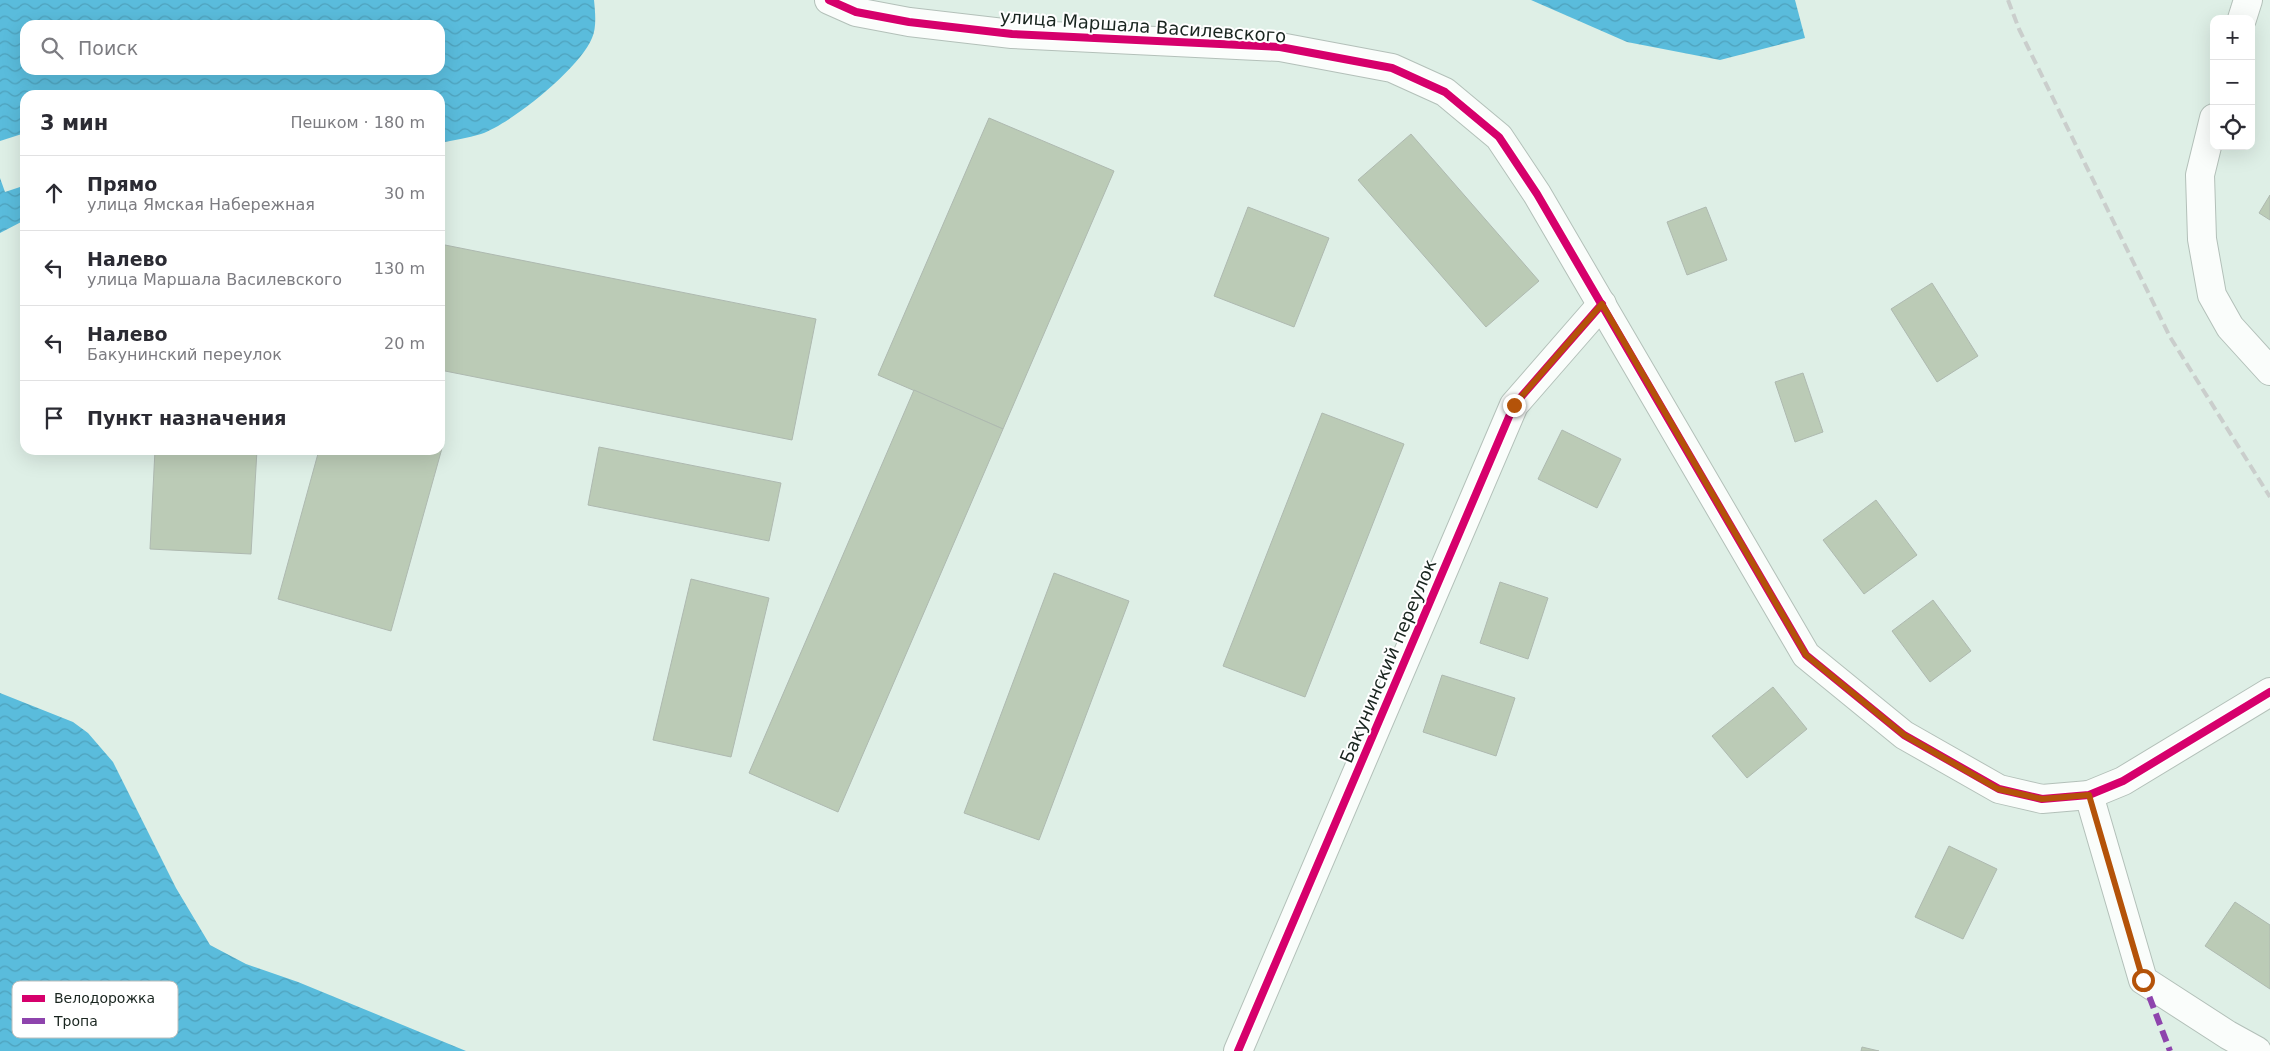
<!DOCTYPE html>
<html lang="ru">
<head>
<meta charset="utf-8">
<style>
	:root { --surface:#fff; --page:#f2f2f3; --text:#2b2b33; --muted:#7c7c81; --line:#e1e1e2 }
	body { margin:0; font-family:"DejaVu Sans",sans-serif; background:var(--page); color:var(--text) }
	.controls { position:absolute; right:15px; top:15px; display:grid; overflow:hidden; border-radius:10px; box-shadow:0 5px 20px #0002 }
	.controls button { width:45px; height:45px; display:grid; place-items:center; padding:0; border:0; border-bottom:1px solid var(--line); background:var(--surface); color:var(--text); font:25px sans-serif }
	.stop { position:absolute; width:15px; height:15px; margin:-11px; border:4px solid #b45309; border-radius:50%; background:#fff }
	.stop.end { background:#b45309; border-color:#fff; box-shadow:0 1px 5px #0008 }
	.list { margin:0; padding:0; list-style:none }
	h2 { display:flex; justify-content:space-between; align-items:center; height:65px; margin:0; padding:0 20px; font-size:21px }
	h2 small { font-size:16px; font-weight:400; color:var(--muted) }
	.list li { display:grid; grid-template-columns:32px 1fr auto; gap:15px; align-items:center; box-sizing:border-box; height:75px; padding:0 20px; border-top:1px solid var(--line) }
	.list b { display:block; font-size:19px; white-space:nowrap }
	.list p { margin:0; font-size:16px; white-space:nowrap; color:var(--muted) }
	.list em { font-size:16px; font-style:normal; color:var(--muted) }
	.icon { flex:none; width:28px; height:28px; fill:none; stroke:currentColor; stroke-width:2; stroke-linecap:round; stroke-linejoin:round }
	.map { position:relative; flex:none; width:2270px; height:1051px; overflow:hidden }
	.search { position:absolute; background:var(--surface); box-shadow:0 5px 20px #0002; left:20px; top:20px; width:425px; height:55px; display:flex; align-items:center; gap:12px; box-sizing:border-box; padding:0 18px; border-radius:15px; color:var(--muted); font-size:19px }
	.panel { position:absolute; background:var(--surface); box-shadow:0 5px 20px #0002; left:20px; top:90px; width:425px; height:365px; border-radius:15px }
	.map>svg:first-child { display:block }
	.water { fill:url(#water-waves); fill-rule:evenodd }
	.pier { fill:#deefe6 }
	.building { fill:#bbcbb6; stroke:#aeb9b0 }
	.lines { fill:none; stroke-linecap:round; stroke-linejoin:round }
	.minor-casing { stroke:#b3c0b9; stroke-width:30 }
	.tertiary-casing { stroke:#b3c0b9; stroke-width:30 }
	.minor { stroke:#fafdfb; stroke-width:28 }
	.tertiary { stroke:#fafdfb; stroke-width:28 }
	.rail { stroke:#cacecc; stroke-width:4; stroke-dasharray:10 5; stroke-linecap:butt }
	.quiet { stroke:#8e44ad; stroke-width:6; stroke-dasharray:12 6; stroke-linecap:butt }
	.cycleway-casing { stroke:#fff; stroke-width:11 }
	.cycleway { stroke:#d6006c; stroke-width:8 }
	.route { stroke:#b45309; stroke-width:6 }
	.labels { text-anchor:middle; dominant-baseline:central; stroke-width:4; stroke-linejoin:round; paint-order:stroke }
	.street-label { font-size:18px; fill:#19251f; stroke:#fff }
	.key { fill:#fff; stroke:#babebc; stroke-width:1 }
	.key-label { font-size:14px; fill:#19251f }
</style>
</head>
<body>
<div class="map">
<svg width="2270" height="1051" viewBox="0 0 2270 1051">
	<defs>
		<pattern id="water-waves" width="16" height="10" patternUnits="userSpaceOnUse" patternTransform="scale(1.25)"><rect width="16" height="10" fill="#5abcdc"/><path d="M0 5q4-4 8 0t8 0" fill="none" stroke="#4ea1bc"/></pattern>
	</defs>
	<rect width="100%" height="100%" fill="#deefe6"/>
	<g class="water">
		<path d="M0,0H594C595,11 597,27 592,38C580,68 512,123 481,134C468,138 453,140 440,143V95H25V220L0,233ZM25,25H440V70H25Z"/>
		<path d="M1531,0H1795L1805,38L1720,60L1627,42Z"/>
		<path d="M0,693L73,722L88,733L113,762L176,888L210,945L246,964L298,982L466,1051H0Z"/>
	</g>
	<path class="pier" d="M25,133V201L20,187L5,192L0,178V141Z"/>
	<g class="building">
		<path d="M989,118L1114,171L1003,429L878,375Z"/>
		<path d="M1411,134L1539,281L1486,327L1358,180Z"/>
		<path d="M2270,195V220L2259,213Z"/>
		<path d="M1248,207L1329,238L1294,327L1214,296Z"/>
		<path d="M1706,207L1727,260L1687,275L1667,222Z"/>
		<path d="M440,244L816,319L792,440L440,370Z"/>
		<path d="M1932,283L1978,356L1937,382L1891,309Z"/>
		<path d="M1803,373L1823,432L1795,442L1775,382Z"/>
		<path d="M914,390L1003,429L838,812L749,773Z"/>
		<path d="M1322,413L1404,444L1305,697L1223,666Z"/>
		<path d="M1562,430L1621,459L1597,508L1538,479Z"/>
		<path d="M440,440L444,441L391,631L278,599L319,450H440Z"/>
		<path d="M599,447L781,483L769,541L588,505Z"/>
		<path d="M155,450H257L251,554L150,549Z"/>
		<path d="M1876,500L1917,555L1864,594L1823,540Z"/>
		<path d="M1054,573L1129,601L1039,840L964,813Z"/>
		<path d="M691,579L769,598L731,757L653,740Z"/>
		<path d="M1500,582L1548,598L1528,659L1480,643Z"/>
		<path d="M1933,600L1971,651L1930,682L1892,631Z"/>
		<path d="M1442,675L1515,698L1496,756L1423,732Z"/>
		<path d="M1773,687L1807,729L1747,778L1712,736Z"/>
		<path d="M1949,846L1997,869L1963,939L1915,917Z"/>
		<path d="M2235,902L2270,925V989L2205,946Z"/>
		<path d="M1862,1047L1879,1051H1861Z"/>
	</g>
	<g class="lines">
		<g class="minor-casing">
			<g id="minor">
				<path d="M2242,19L2248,0"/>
				<path d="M2214,118L2200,175L2202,239L2212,295L2230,327L2270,371"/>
				<path d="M2089,795L2143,980L2228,1035L2257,1051"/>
				<path d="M1238,1051L1514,405L1602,304"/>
			</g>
		</g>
		<g class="tertiary-casing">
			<path id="tertiary" d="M829,0L856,12L909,22L1012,34L1280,47L1392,68L1445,92L1499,137L1537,194L1806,655L1904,735L1999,789L2042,799L2089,795L2123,781L2270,692"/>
		</g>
		<use href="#minor" class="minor"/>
		<use href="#tertiary" class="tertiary"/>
		<path class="rail" d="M2008,0L2019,29L2170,337L2270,497"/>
		<path class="quiet" d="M2143,980L2170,1051"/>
		<g class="cycleway-casing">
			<g id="cycleway">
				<path d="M829,0L856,12L909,22L1012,34L1280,47L1392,68L1445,92L1499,137L1537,194L1806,655L1904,735L1999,789L2042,799L2089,795L2123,781L2270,692"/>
				<path d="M1238,1051L1514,405L1602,304"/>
			</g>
		</g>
		<use href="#cycleway" class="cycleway"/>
	</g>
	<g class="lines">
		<path class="route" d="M1514,405L1602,304L1806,655L1904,735L1998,789L2042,799L2089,795L2143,980"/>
	</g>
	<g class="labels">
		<g class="street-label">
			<text transform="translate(1143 26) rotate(4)">улица Маршала Василевского</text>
			<text transform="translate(1388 661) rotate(-67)">Бакунинский переулок</text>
		</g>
	</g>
	<rect x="12" y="981" width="166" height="57" rx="8" class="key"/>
	<rect x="22" y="995" width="23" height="7" fill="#d6006c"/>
	<rect x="22" y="1018" width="23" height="6" fill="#8e44ad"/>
	<g class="key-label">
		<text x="54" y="1003">Велодорожка</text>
		<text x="54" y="1026">Тропа</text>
	</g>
</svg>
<div class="controls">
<button>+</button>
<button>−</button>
<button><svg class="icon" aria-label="locate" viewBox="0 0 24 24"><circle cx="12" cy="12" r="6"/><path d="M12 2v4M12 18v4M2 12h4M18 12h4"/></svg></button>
</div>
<div class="stop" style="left:2143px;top:980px"></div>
<div class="stop end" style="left:1514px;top:405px"></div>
<div class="search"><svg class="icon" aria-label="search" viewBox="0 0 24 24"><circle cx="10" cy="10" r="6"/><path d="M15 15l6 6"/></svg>Поиск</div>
<section class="panel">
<h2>3 мин<small>Пешком · 180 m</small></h2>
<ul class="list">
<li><svg class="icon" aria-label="ahead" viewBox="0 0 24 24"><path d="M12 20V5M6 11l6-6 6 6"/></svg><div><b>Прямо</b><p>улица Ямская Набережная</p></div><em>30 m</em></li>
<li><svg class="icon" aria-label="left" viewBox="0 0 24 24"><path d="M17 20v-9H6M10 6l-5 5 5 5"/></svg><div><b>Налево</b><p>улица Маршала Василевского</p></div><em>130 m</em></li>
<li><svg class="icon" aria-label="left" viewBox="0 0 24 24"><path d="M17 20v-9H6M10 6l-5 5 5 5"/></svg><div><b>Налево</b><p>Бакунинский переулок</p></div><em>20 m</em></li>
<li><svg class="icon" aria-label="arrive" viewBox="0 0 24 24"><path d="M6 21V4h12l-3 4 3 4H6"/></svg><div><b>Пункт назначения</b></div></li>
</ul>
</section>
</div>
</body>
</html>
